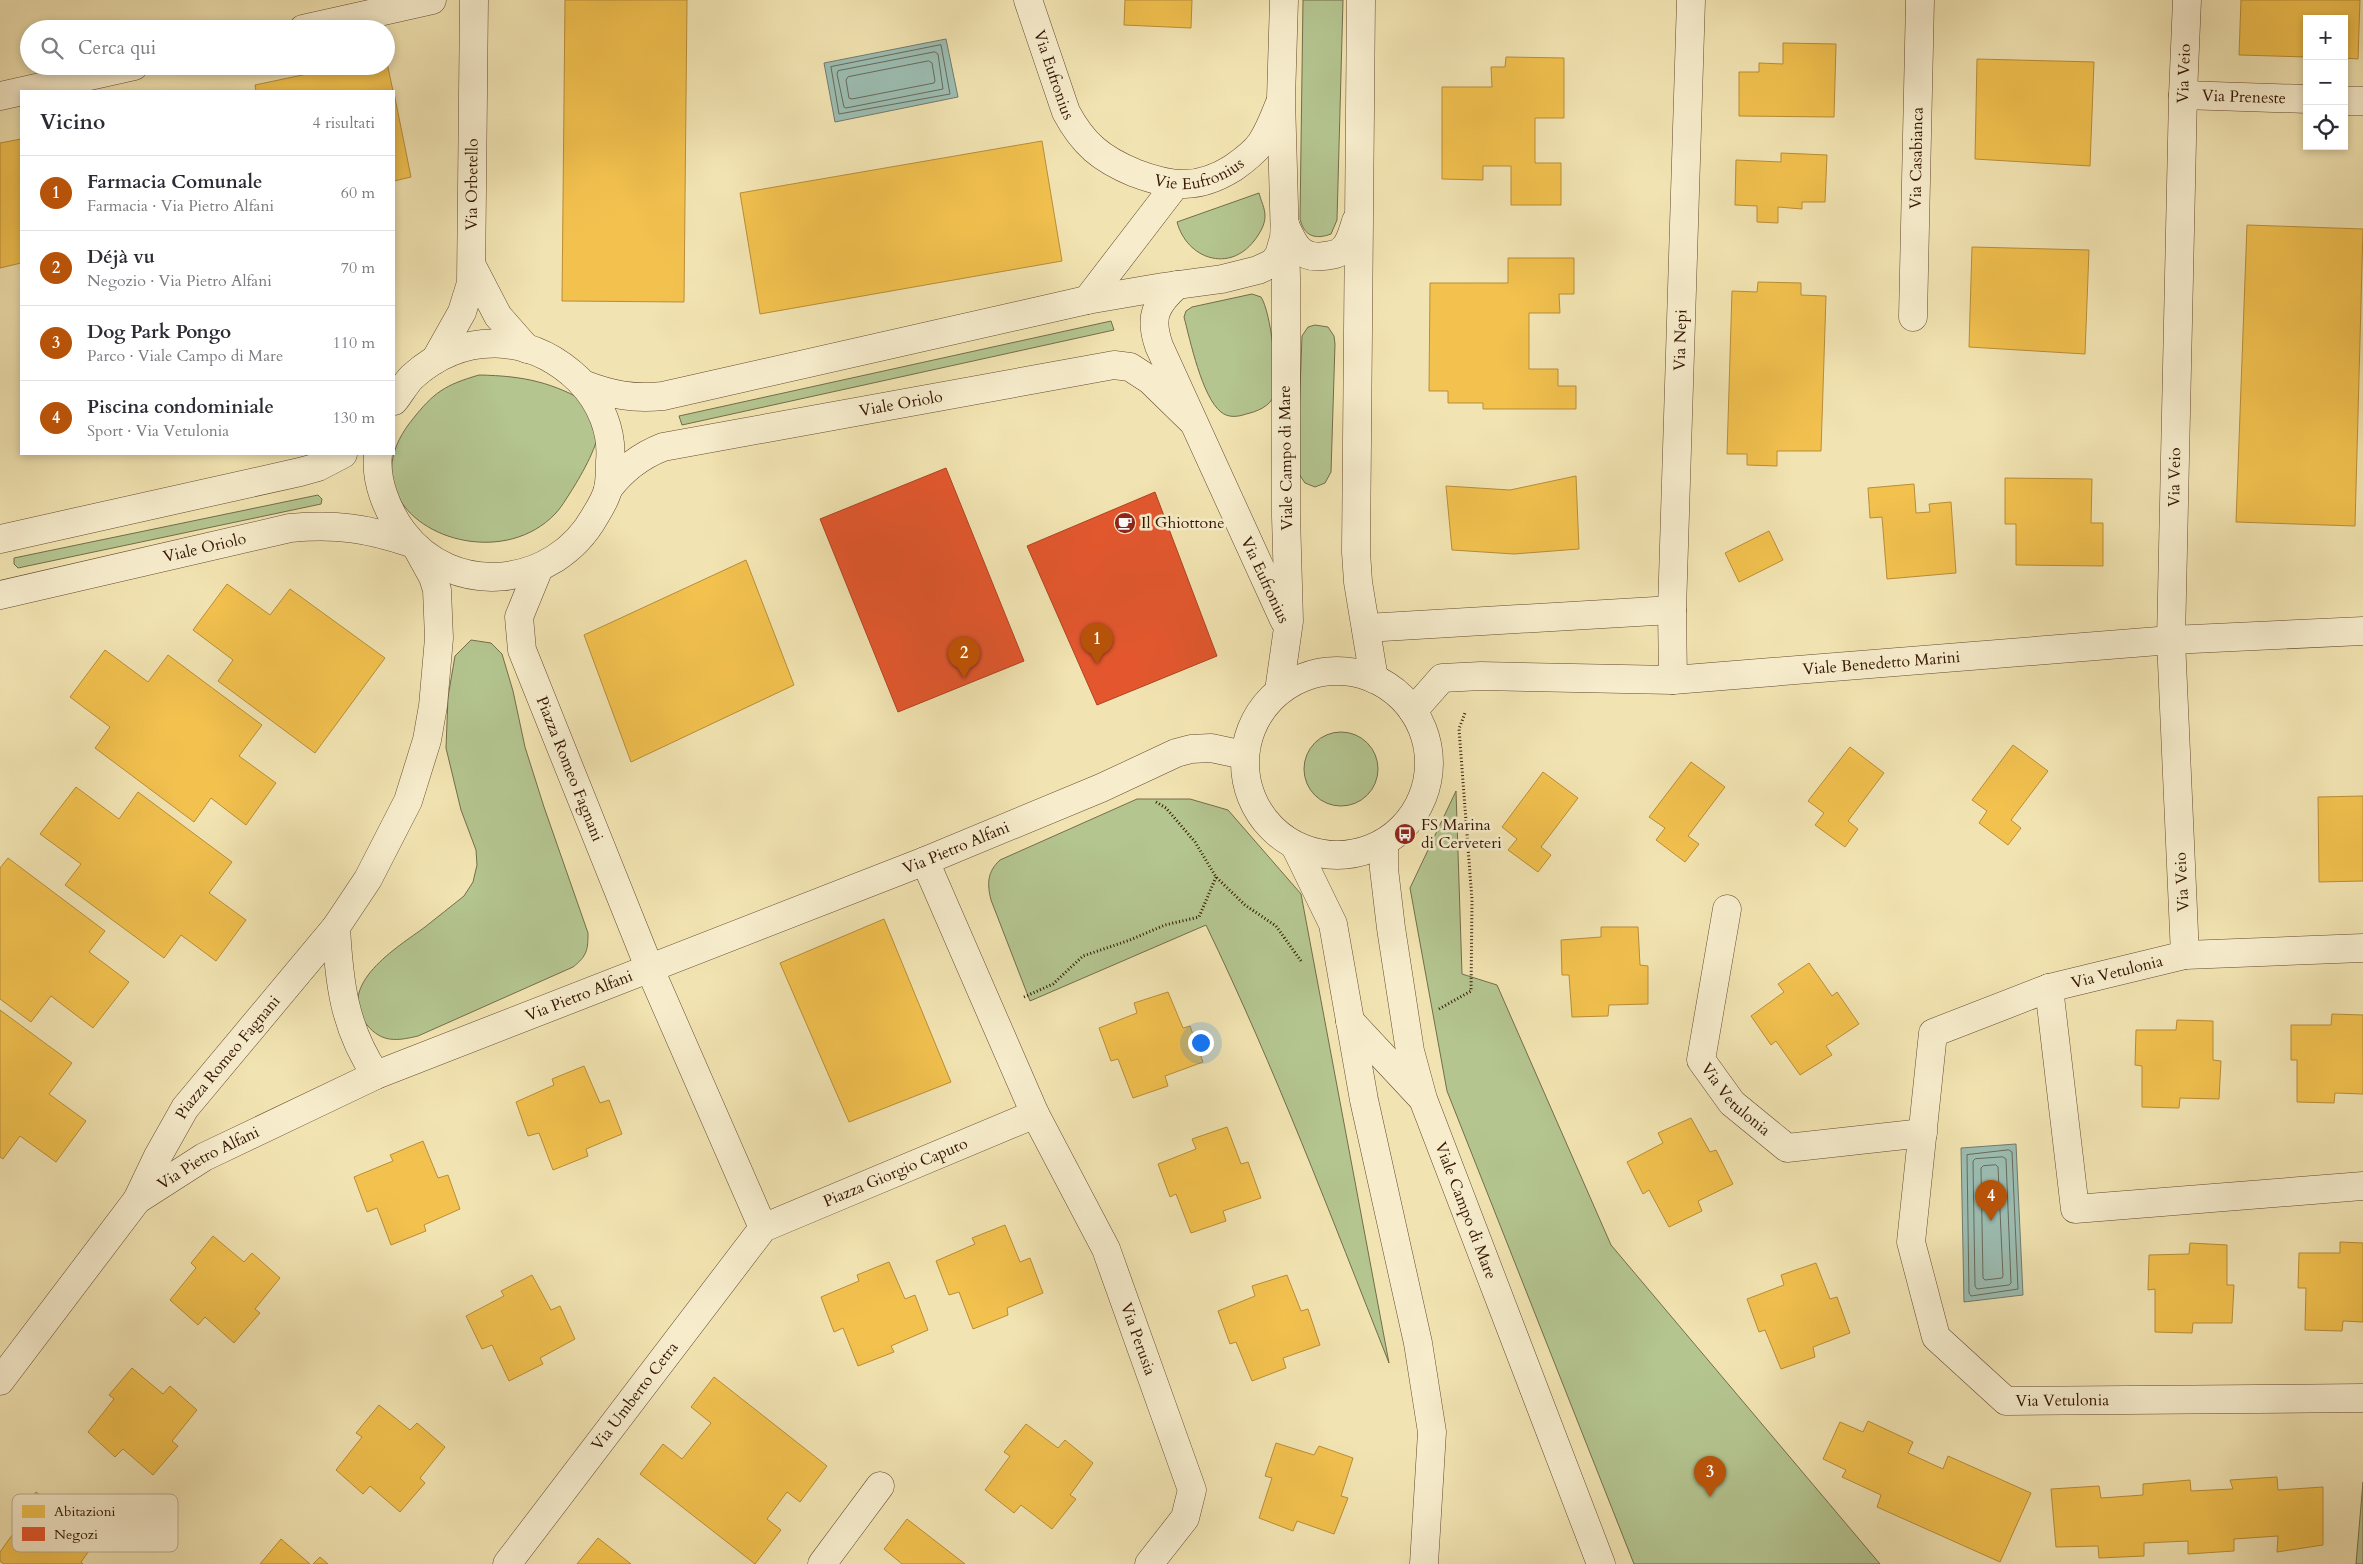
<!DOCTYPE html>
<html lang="it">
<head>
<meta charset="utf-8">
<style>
	:root { --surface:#fff; --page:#f2f2f3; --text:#2b2b33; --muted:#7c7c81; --line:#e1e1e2; --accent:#b45309 }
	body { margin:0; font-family:Cardo,serif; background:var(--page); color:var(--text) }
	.controls { position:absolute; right:15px; top:15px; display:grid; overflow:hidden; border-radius:0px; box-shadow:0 2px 8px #0003 }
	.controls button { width:45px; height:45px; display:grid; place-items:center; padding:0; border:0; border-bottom:1px solid var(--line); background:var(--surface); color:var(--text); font:25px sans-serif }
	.you { position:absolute; left:1200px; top:1042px; width:18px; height:18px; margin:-12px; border:4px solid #fff; border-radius:50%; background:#1a73e8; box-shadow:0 0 0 8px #1a73e833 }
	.badge { display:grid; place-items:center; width:32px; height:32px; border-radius:50%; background:var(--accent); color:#fff; font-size:16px; font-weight:700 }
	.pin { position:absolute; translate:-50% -41px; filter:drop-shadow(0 1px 2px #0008) }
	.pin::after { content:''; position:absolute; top:26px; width:18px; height:15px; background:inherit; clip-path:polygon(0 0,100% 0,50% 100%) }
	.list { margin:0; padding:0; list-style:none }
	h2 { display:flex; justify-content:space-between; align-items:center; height:65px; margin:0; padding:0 20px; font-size:21px }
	h2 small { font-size:16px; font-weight:400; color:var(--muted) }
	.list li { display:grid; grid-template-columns:32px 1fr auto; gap:15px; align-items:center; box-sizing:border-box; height:75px; padding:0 20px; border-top:1px solid var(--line) }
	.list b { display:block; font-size:19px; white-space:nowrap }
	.list p { margin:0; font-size:16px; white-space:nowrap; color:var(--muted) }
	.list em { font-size:16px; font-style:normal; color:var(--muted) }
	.icon { flex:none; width:28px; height:28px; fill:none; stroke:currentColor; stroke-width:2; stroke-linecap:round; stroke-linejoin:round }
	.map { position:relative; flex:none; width:2363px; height:1564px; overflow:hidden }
	.search { position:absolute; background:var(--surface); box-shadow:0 2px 8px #0003; left:20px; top:20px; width:375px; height:55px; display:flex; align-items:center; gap:12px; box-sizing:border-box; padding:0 18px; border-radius:28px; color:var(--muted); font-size:19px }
	.panel { position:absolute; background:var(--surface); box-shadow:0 2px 8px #0003; left:20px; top:90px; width:375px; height:365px; border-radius:0px }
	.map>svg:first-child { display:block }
	.green { fill:#b4c590; stroke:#746d4a }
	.water { fill:#9cbeb3; stroke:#727a6d }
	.homes { fill:#f2c14e; stroke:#b98d38 }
	.shops { fill:#e4572e; stroke:#af4321 }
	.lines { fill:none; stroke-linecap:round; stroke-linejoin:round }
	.shore { stroke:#686a5b; stroke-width:1 }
	.minor-casing { stroke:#64492f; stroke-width:29 }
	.path { stroke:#341503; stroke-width:3; stroke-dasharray:1 2.5; stroke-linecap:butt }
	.minor { stroke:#f7edcd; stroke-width:28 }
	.labels { text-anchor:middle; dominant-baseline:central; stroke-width:5; stroke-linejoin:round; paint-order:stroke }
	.street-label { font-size:16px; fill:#341503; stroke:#f7edcd }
	.poi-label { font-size:16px; fill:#341503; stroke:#f7edcd; text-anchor:start }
	.key { fill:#f7edcd; stroke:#bcac90; stroke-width:1 }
	.key-label { font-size:14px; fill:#341503 }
</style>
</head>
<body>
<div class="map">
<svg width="2363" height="1564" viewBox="0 0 2363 1564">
	<rect width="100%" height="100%" fill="#f2e4b2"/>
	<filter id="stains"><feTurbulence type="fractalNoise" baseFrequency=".004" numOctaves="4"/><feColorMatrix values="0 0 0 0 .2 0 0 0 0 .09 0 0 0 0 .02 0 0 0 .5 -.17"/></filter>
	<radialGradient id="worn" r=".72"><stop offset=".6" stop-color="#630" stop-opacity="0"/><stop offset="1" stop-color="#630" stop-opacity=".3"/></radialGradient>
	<g class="green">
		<path d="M1303,0H1343L1337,220L1331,234C1315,240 1304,236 1300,219Z"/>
		<path d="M1259,193C1261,201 1265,208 1265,216C1265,225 1260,233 1254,241C1229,273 1187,259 1177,222Z"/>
		<path d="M1252,294L1261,297C1271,312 1278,377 1274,395C1271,406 1256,412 1246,414C1238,417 1228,418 1221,412C1202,397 1190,340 1184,317L1186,311L1192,307Z"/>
		<path d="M1111,321L1114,330L682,425L679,416Z"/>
		<path d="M1315,325L1328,327L1334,336L1335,344L1331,472L1325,483L1315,487L1305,483L1297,471L1302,336L1308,327Z"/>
		<path d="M479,375C525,376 552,382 592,405C594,413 599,423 598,431C598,447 579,479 570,493C566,499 561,508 555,514C488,584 337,513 412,420C434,392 445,385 479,375Z"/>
		<path d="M318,495L322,499L321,504L18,568L14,564V558Z"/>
		<path d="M471,640L491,643L502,654L513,691L525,747L544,807L588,933C588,950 587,956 573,967L418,1036C397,1041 382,1043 367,1025C334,985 398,947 425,927C438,917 451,906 464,896L473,882L477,865L476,850L461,810L446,748L448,697L455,656Z"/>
		<circle cx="1341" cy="769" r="37"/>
		<path d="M1456,791L1462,974L1497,985L1611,1245L1880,1564H1634L1447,1091L1410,888Z"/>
		<path d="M1137,799H1190L1228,810L1301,894L1389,1363C1331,1216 1275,1068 1206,925L1030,1001L991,900C987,884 987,872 1000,860Z"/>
		<path d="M2363,1482V1564H2356Z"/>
	</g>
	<g class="water">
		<path d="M946,39L958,97L835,122L824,63Z"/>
		<path d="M2016,1144L2023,1295L1964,1302L1961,1148Z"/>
	</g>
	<g class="homes">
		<path d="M565,0H687L684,302L562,301Z"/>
		<path d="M1125,0H1192L1191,28L1124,25Z"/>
		<path d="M2241,0H2360L2358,59L2344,58V19H2307V57L2239,55Z"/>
		<path d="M1783,43L1836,44L1834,117L1739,116V72H1759V63L1783,64Z"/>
		<path d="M1506,57L1564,58V118H1535V163H1561V205H1511V166H1483V180L1442,179V87H1492L1491,67H1505Z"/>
		<path d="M386,58L393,91H256L255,85L345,66H386Z"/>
		<path d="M1977,59L2094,62L2090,166L1975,159Z"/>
		<path d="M394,93L411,177L394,181Z"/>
		<path d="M21,139V263L0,268V143Z"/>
		<path d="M1042,141L1062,261L760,314L740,193Z"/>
		<path d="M1781,153L1827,155L1825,202H1802V209L1778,207V223L1757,222V206L1735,205L1736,160L1781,162Z"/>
		<path d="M2247,225L2363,229L2355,526L2236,522Z"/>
		<path d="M1972,247L2089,250L2085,354L1969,347Z"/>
		<path d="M1508,258H1574V294H1559L1560,313H1529V369H1558V386H1576V409H1483V403H1448V391H1429L1430,283H1508Z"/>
		<path d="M1758,282L1801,283V295L1826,296L1821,451H1777V466L1747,465V454H1727L1732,291L1757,292Z"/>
		<path d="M1576,476L1579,549L1514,554L1452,550L1446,486L1510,490Z"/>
		<path d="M2005,478L2092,479L2091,523H2103V566L2016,565V524H2005Z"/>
		<path d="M1914,484L1916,513L1930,512L1929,504L1951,502L1956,573L1887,579L1882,517L1870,518L1868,488Z"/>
		<path d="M1769,531L1783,560L1739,582L1725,553Z"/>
		<path d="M746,560L794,685L631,762L584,635Z"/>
		<path d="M227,584L270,615L290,589L385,658L315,753L218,681L233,660L193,630Z"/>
		<path d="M105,650L148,682L168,655L262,725L239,756L276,783L246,825L211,798L194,822L95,748L110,727L70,697Z"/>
		<path d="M2013,745L2048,771L2011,820L2021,828L2008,845L1979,823L1987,811L1972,800Z"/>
		<path d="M1850,747L1884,773L1848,821L1858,829L1845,847L1815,825L1824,813L1808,801Z"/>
		<path d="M1691,762L1725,787L1688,836L1699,844L1685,862L1656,840L1665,828L1649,817Z"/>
		<path d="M1543,772L1578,798L1541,847L1551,855L1538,872L1508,850L1517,839L1502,827Z"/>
		<path d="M76,787L119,819L138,792L232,862L209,893L246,920L216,961L181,935L164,958L65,885L81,864L40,834Z"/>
		<path d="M2363,796V881L2319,882L2318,797Z"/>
		<path d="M8,858L105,931L89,952L129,982L93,1028L51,996L31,1022L0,999V868Z"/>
		<path d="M884,919L951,1082L849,1122L780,963Z"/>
		<path d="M1601,927H1638L1640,965L1648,966V1004L1609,1005L1608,1016L1572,1017L1569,975H1562L1561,940L1601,937Z"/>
		<path d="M1809,963L1832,996L1837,992L1859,1024L1826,1046L1832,1055L1800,1075L1776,1041L1771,1045L1751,1016L1784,992L1778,984Z"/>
		<path d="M1168,992L1183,1028L1190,1026L1203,1062L1165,1076L1168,1086L1133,1098L1118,1059L1111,1061L1099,1028L1137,1013L1134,1003Z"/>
		<path d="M0,1010L72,1063L49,1094L86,1121L56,1162L20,1136L3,1159L0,1157Z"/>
		<path d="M2332,1014L2363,1015V1094L2335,1093L2334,1103L2297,1102V1060H2291V1025H2331Z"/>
		<path d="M2177,1020L2213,1021V1060L2221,1061L2219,1099L2180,1098L2179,1108L2142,1107V1066L2135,1065L2136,1030H2176Z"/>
		<path d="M584,1066L600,1103L609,1100L622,1134L586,1149L588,1156L553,1170L539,1133L528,1136L516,1102L554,1085L552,1079Z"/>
		<path d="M1691,1118L1710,1152L1716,1150L1733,1184L1698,1201L1702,1211L1669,1227L1649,1190L1643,1194L1627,1162L1663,1143L1658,1133Z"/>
		<path d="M1227,1127L1241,1164L1248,1162L1261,1198L1223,1211L1226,1221L1191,1233L1176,1194L1170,1197L1158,1164L1196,1149L1192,1139Z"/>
		<path d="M423,1141L438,1178L448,1175L460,1209L424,1225L426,1231L391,1245L377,1208L367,1212L354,1177L393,1161L390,1155Z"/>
		<path d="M1005,1225L1020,1262L1030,1258L1043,1293L1007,1308L1008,1315L973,1329L959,1292L949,1295L936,1261L975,1244L972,1238Z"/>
		<path d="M213,1236L244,1262L252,1253L280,1278L255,1309L260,1313L234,1343L205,1317L198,1325L170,1300L196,1268L191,1263Z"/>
		<path d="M2340,1242L2363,1243V1322L2343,1321L2342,1331L2305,1330L2306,1288H2298L2299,1253H2340Z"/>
		<path d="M2190,1243L2227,1245V1285H2234L2232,1323H2193L2192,1333L2155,1332V1289L2148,1290L2149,1255L2189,1254Z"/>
		<path d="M889,1262L905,1299L915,1295L928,1330L891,1346L894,1352L858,1366L843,1328L834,1332L821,1297L859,1281L857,1275Z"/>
		<path d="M1816,1263L1830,1299L1837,1297L1850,1333L1813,1347L1815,1357L1781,1369L1765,1330L1759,1332L1747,1299L1784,1285L1781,1275Z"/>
		<path d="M532,1275L551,1310L560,1306L575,1339L540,1358L543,1364L509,1381L492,1345L482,1349L466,1316L504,1296L501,1291Z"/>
		<path d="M1287,1275L1301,1311L1308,1309L1320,1345L1283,1358L1286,1368L1252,1381L1236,1342L1230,1344L1218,1311L1255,1296L1252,1286Z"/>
		<path d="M132,1368L163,1394L170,1386L197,1410L172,1441L178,1446L153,1475L123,1449L115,1457L88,1432L114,1399L109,1395Z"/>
		<path d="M714,1377L827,1466L800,1502L787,1492L767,1519L781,1530L755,1564L640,1474L663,1444L682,1459L711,1423L691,1407Z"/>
		<path d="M379,1405L410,1430L417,1423L445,1447L420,1478L425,1483L400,1512L370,1486L363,1494L336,1470L362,1437L356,1433Z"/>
		<path d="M1868,1421L1913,1442L1908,1453L1943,1469L1948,1456L2031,1493L2000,1562L1877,1507L1881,1495L1842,1477L1846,1470L1823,1459L1840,1422L1863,1432Z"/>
		<path d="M1026,1424L1058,1448L1065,1440L1093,1463L1070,1495L1076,1499L1052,1529L1021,1505L1014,1513L985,1490L1010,1456L1004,1452Z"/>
		<path d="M1276,1443L1314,1455L1319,1446L1353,1458L1341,1496L1348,1498L1334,1534L1297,1521L1293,1531L1259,1518L1272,1478L1265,1476Z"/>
		<path d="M2277,1477L2278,1490L2323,1487V1545L2277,1552L2278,1536L2234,1539V1551L2188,1554V1541L2144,1543V1556L2099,1558L2098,1546L2056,1547L2051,1489L2099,1486L2101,1498L2143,1495V1484L2190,1480L2191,1491L2233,1489L2230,1480Z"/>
		<path d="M36,1492L69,1515L75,1507L104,1530L81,1562L83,1564H4L0,1561V1552L20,1524L15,1520Z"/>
		<path d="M907,1519L965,1564H902L884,1549Z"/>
		<path d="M598,1538L631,1564H577Z"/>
		<path d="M281,1539L310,1564H260Z"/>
		<path d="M320,1557L328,1564H313Z"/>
	</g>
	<g class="shops">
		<path d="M946,468L1024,661L898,712L820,519Z"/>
		<path d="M1155,492L1217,656L1097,705L1027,546Z"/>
	</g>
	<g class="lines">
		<g class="shore">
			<path d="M941,45L950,94L839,114L831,67Z"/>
			<path d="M935,52L938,54L943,89L846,108L844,107L837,74L838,71Z"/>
			<path d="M929,61L932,63L935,81L934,83L852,99L849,98L846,80L848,77Z"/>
			<path d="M2009,1150L2012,1152L2018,1289L1971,1296L1969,1293L1967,1155Z"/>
			<path d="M2003,1157L2006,1159L2011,1283L2009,1285L1977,1289L1975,1286L1973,1161L1975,1159Z"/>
			<path d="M1996,1165L1998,1167L2003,1276L2002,1278L1985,1280L1983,1278L1981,1168L1983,1166Z"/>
		</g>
		<g class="minor-casing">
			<g id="minor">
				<path id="s1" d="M1028,0L1066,112C1083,144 1101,159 1135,173C1172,187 1198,190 1233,168C1243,161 1254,153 1261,143C1269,131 1274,118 1279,105"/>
				<path d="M1361,0L1356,552L1358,582L1374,679"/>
				<path d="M303,29L432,0"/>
				<path id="s2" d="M2183,95L2307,99"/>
				<path d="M0,96L134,66"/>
				<path d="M2344,101H2363"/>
				<path d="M1285,225C1293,243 1300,260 1324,256C1330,255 1337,255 1342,250C1350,244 1353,230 1356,221"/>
				<path d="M472,266L498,316L527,349"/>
				<path d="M1177,285C1155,305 1149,317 1159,346L1284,620"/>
				<path d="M1087,300L1176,184"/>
				<path id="s3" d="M1913,317L1920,0"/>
				<path id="s4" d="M435,360L462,312L471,283L474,0"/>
				<path d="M583,384C612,395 632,399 663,396L1087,300L1163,287L1222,279L1258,270L1273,263L1279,255L1284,238L1285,225"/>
				<path d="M378,454C375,481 387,510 402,531C453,600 555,588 595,516C600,508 606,498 608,489C610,480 610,471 610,462C613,432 601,402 579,380C530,333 463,331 412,377C405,384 400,394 394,401"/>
				<path id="s5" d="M608,489C623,469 640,456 663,447L1114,365L1130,367L1150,380L1191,420"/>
				<path d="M0,539L300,472L318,467L343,454"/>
				<path id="s6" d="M539,568L519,617L522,650L649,967L763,1228"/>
				<path id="s7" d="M0,595L290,528C337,524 366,528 411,543"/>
				<path d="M1366,628L1672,610"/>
				<circle cx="1337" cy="763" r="92"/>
				<path id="s8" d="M1673,680L1672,610L1691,0"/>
				<path d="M1279,691L1289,621L1286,516V277L1281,99L1284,0"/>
				<path id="s9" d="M1413,711L1442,678L1481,676L1673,680L2171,640L2363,631"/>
				<path id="s10" d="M1384,843V869L1391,928L1410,1051L1423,1099L1601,1564"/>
				<path d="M1295,846L1333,924L1364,1100L1418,1343L1432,1432L1424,1564"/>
				<path id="s11" d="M1727,909L1701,1060L1732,1103L1787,1148L1923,1133"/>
				<path d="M336,927C339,982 344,1028 376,1075"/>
				<path id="s12" d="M2363,948L2185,955L2049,988L1933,1033L1911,1242L1936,1337L2006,1401L2363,1398"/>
				<path id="s13" d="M2185,955L2171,640L2183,95L2187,0"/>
				<path d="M2049,988L2075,1209L2363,1186"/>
				<path d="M1350,1021L1420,1096"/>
				<path id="s14" d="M1035,1114L1106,1249L1192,1490L1185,1518L1149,1564"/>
				<path id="s15" d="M137,1200L158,1156L185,1108L336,927L368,879L408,801L427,740L433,706L439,638L437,590L433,577L417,548"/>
				<path id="s16" d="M0,1381L137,1200L204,1157L376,1075L925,861L1101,788L1176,753L1191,749L1211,748L1244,755"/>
				<path id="s17" d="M507,1564L763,1228L1035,1114L925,861"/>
				<path d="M822,1564L880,1486"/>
			</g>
		</g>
		<g class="path">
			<path d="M1156,802L1166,808L1195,842L1216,877L1245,905L1276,926L1301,961"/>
			<path d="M1024,997L1053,984L1083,956L1130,940L1165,925L1199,917L1216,877"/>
			<path d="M1439,1009L1471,991L1472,900L1459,729L1465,713"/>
		</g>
		<use href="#minor" class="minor"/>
	</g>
	<defs>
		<g id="cafe-disc" transform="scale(1.125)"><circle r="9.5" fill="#8f2418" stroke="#f7edcd"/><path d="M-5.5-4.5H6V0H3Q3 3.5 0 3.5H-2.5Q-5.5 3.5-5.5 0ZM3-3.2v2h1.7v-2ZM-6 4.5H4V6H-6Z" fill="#fff"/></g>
		<g id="bus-disc" transform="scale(1.125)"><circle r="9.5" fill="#8f2418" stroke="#f7edcd"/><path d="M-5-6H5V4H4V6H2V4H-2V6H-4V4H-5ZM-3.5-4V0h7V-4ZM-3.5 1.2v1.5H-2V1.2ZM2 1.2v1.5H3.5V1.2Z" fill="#fff"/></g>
	</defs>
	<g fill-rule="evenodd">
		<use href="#cafe-disc" x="1125" y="523"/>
		<use href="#bus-disc" x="1405" y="834"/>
	</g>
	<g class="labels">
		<g class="street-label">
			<text stroke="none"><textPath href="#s13" startOffset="882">Via Veio</textPath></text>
			<text stroke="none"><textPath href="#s1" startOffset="79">Via Eufronius</textPath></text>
			<text stroke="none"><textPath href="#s2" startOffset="61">Via Preneste</textPath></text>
			<text stroke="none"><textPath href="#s3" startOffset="159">Via Casabianca</textPath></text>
			<text stroke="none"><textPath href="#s1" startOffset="280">Vie Eufronius</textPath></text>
			<text stroke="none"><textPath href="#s4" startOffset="184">Via Orbetello</textPath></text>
			<text stroke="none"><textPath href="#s8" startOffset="340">Via Nepi</textPath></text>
			<text stroke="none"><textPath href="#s5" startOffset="312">Viale Oriolo</textPath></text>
			<text transform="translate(1286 458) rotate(-91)">Viale Campo di Mare</text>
			<text stroke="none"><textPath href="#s13" startOffset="478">Via Veio</textPath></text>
			<text stroke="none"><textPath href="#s7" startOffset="210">Viale Oriolo</textPath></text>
			<text transform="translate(1265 580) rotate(65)">Via Eufronius</text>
			<text stroke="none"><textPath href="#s9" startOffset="484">Viale Benedetto Marini</textPath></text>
			<text stroke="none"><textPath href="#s6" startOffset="214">Piazza Romeo Fagnani</textPath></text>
			<text stroke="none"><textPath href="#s16" startOffset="1120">Via Pietro Alfani</textPath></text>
			<text transform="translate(2182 882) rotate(-93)">Via Veio</text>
			<text transform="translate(2117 972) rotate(-14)">Via Vetulonia</text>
			<text stroke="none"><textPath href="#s16" startOffset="715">Via Pietro Alfani</textPath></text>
			<text stroke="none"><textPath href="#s15" startOffset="170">Piazza Romeo Fagnani</textPath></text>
			<text stroke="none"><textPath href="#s11" startOffset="206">Via Vetulonia</textPath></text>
			<text stroke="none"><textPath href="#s16" startOffset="310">Via Pietro Alfani</textPath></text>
			<text stroke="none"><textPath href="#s17" startOffset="566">Piazza Giorgio Caputo</textPath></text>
			<text stroke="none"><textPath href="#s10" startOffset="379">Viale Campo di Mare</textPath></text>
			<text stroke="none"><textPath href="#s14" startOffset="248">Via Perusia</textPath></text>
			<text stroke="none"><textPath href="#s17" startOffset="211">Via Umberto Cetra</textPath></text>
			<text stroke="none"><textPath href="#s12" startOffset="902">Via Vetulonia</textPath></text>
		</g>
		<g class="poi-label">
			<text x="1141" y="523">Il Ghiottone</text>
			<text x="1421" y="825">FS Marina<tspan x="1421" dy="18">di Cerveteri</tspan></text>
		</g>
	</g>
	<rect x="12" y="1494" width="166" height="58" rx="8" class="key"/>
	<rect x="22" y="1505" width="23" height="13" fill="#f2c14e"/>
	<rect x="22" y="1527" width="23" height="14" fill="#e4572e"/>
	<g class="key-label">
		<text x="54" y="1516">Abitazioni</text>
		<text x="54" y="1539">Negozi</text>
	</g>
	<rect width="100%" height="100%" filter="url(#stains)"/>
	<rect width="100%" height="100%" fill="url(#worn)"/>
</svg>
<div class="controls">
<button>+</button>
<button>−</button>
<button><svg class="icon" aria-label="locate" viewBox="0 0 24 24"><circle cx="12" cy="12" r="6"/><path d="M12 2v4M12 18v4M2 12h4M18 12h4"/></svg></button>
</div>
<div class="you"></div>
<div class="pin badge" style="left:1097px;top:664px">1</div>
<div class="pin badge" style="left:964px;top:678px">2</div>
<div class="pin badge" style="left:1710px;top:1497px">3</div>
<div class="pin badge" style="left:1991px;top:1221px">4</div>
<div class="search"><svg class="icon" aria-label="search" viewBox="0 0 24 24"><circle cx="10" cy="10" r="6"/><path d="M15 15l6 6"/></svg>Cerca qui</div>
<section class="panel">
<h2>Vicino<small>4 risultati</small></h2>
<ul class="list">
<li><span class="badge">1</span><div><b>Farmacia Comunale</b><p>Farmacia · Via Pietro Alfani</p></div><em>60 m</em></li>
<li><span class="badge">2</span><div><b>Déjà vu</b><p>Negozio · Via Pietro Alfani</p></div><em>70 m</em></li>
<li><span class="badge">3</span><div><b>Dog Park Pongo</b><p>Parco · Viale Campo di Mare</p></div><em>110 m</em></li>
<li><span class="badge">4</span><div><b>Piscina condominiale</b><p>Sport · Via Vetulonia</p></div><em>130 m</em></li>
</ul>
</section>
</div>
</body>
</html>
